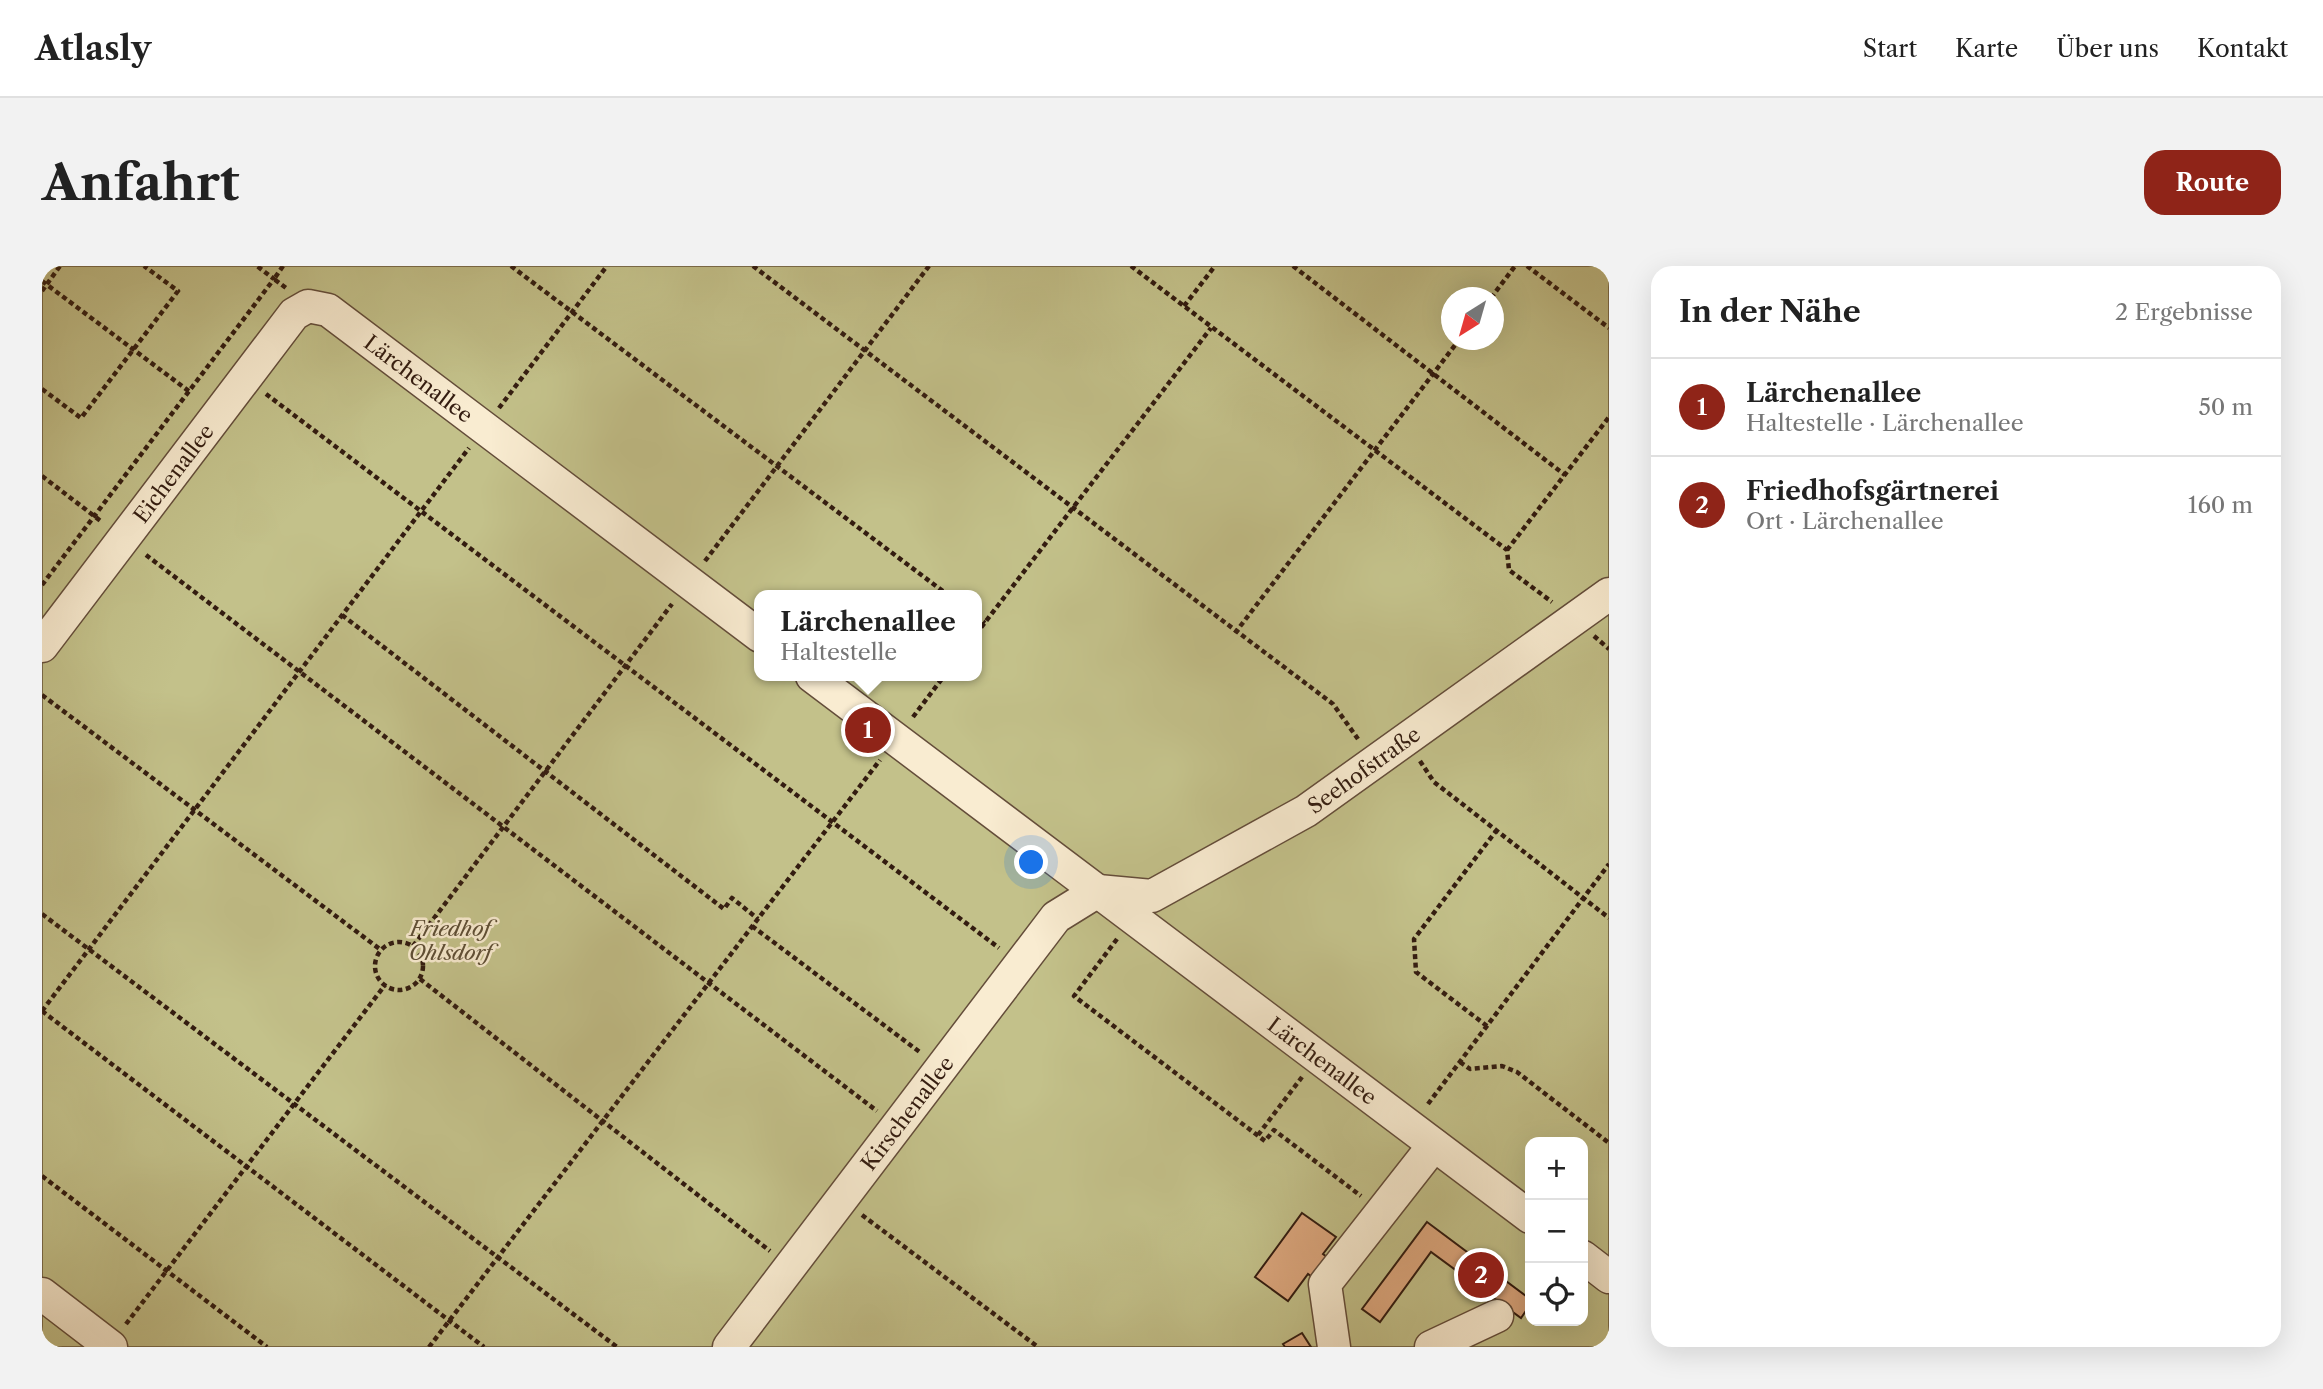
<!DOCTYPE html>
<html lang="de">
<head>
<meta charset="utf-8">
<style>
	:root { --surface:#fff; --page:#f2f2f2; --text:#222; --muted:#767676; --line:#e0e0e0; --accent:#8f2418 }
	body { margin:0; font-family:"Libre Caslon Text",serif; background:var(--page); color:var(--text) }
	.controls { position:absolute; right:21px; bottom:21px; display:grid; overflow:hidden; border-radius:14px; box-shadow:0 7px 28px #0002 }
	.controls button { width:63px; height:63px; display:grid; place-items:center; padding:0; border:0; border-bottom:2px solid var(--line); background:var(--surface); color:var(--text); font:35px sans-serif }
	.compass { position:absolute; left:1399px; top:21px; width:63px; height:63px; border-radius:50%; background:var(--surface); box-shadow:0 7px 28px #0002; rotate:217deg }
	.you { position:absolute; left:990px; top:597px; width:24px; height:24px; margin:-18px; border:5px solid #fff; border-radius:50%; background:#1a73e8; box-shadow:0 0 0 10px #1a73e833 }
	.badge { display:grid; place-items:center; width:46px; height:46px; border-radius:50%; background:var(--accent); color:#fff; font-size:23px; font-weight:700 }
	.pin { position:absolute; translate:-50% -50%; border:4px solid #fff; box-shadow:0 2px 7px #0006 }
	.popup { position:absolute; left:712px; top:324px; width:228px; height:91px; box-sizing:border-box; display:grid; place-content:center; border-radius:14px; background:var(--surface); filter:drop-shadow(0 2px 5px #0005); font-size:23px; white-space:nowrap; color:var(--muted) }
	.popup b { font-size:26px; color:var(--text) }
	.popup::after { content:''; position:absolute; left:50%; top:100%; margin-left:-14px; border:14px solid transparent; border-top-color:var(--surface) }
	.list { margin:0; padding:0; list-style:none }
	h2 { display:flex; justify-content:space-between; align-items:center; height:91px; margin:0; padding:0 28px; font-size:30px }
	h2 small { font-size:23px; font-weight:400; color:var(--muted) }
	.list li { display:grid; grid-template-columns:46px 1fr auto; gap:21px; align-items:center; box-sizing:border-box; height:98px; padding:0 28px; border-top:2px solid var(--line) }
	.list b { display:block; font-size:26px; white-space:nowrap }
	.list p { margin:0; font-size:23px; white-space:nowrap; color:var(--muted) }
	.list em { font-size:23px; font-style:normal; color:var(--muted) }
	.icon { flex:none; width:38px; height:38px; fill:none; stroke:currentColor; stroke-width:2; stroke-linecap:round; stroke-linejoin:round }
	.map { position:relative; flex:none; width:1567px; height:1081px; overflow:hidden; border-radius:21px }
	header { display:flex; align-items:center; gap:42px; box-sizing:border-box; height:98px; padding:0 35px; background:var(--surface); border-bottom:2px solid var(--line) }
	header strong { font-size:33px }
	nav { display:flex; gap:38px; margin-inline-start:auto; font-size:24px }
	.intro { display:flex; align-items:center; justify-content:space-between; box-sizing:border-box; height:168px; padding:0 42px }
	h1 { margin:0; font-size:49px }
	.button { padding:18px 32px; border-radius:21px; background:var(--accent); color:#fff; font-size:24px; font-weight:700 }
	main { display:flex; gap:42px; padding:0 42px }
	aside { flex:1; background:var(--surface); border-radius:21px; box-shadow:0 7px 28px #0002 }
	.map>svg:first-child { display:block }
	.green { fill:#c3c18a; stroke:#7b6e4d; stroke-width:2; fill-rule:evenodd }
	.building { fill:#dca77e; stroke:#331c10; stroke-width:2 }
	.lines { fill:none; stroke-linecap:round; stroke-linejoin:round }
	.minor-casing { stroke:#644d3a; stroke-width:35 }
	.path { stroke:#331c10; stroke-width:4.5; stroke-dasharray:5 3.5; stroke-linecap:butt }
	.minor { stroke:#f9ecd1; stroke-width:32 }
	.labels { text-anchor:middle; dominant-baseline:central; stroke-width:5; stroke-linejoin:round; paint-order:stroke }
	.street-label { font-size:21px; fill:#331c10; stroke:#f9ecd1 }
	.park-label { font-size:21px; font-style:italic; fill:#5e4e35; stroke:#f9ecd1 }
</style>
</head>
<body>
<header>
<strong>Atlasly</strong>
<nav><a>Start</a><a>Karte</a><a>Über uns</a><a>Kontakt</a></nav>
</header>
<div class="intro"><h1>Anfahrt</h1><a class="button">Route</a></div>
<main>
<div class="map">
<svg width="1567" height="1081" viewBox="0 0 1567 1081">
	<rect width="100%" height="100%" fill="#f6e1b8"/>
	<filter id="stains"><feTurbulence type="fractalNoise" baseFrequency=".00286" numOctaves="4"/><feColorMatrix values="0 0 0 0 .2 0 0 0 0 .09 0 0 0 0 .02 0 0 0 .5 -.17"/></filter>
	<radialGradient id="worn" r=".72"><stop offset=".6" stop-color="#630" stop-opacity="0"/><stop offset="1" stop-color="#630" stop-opacity=".3"/></radialGradient>
	<path class="green" d="M0,0H1567V1081H0ZM1409,32H1451V74H1409ZM718,329H934V410H718ZM1488,876H1541V1055H1488Z"/>
	<g class="building">
		<path d="M1260,947L1294,971L1281,988L1285,991L1270,1011L1266,1008L1246,1035L1213,1011Z"/>
		<path d="M1385,956L1488,1033V1039L1479,1052L1389,986L1338,1056L1320,1043Z"/>
		<path d="M1260,1067L1269,1081H1243L1241,1078Z"/>
	</g>
	<g class="lines">
		<g class="minor-casing">
			<g id="minor">
				<path id="s1" d="M0,380L252,48L266,40L286,44L718,370"/>
				<path id="s2" d="M770,410L1488,951"/>
				<path id="s3" d="M1056,625L1110,630L1264,545L1567,328"/>
				<path d="M1541,991L1567,1011"/>
				<path d="M0,1028L69,1081"/>
				<path id="s4" d="M687,1081L1014,651L1056,625"/>
				<path d="M1292,1081L1283,1018L1392,879"/>
				<path d="M1389,1081L1455,1050"/>
			</g>
		</g>
		<g class="path">
			<path d="M241,0L232,13L244,22"/>
			<path d="M469,0L906,329"/>
			<path d="M711,0L1291,438L1316,473"/>
			<path d="M1089,0L1465,284L1467,304L1510,336"/>
			<path d="M1251,0L1523,209"/>
			<path d="M1485,0L1567,62"/>
			<path d="M0,15L148,126"/>
			<path d="M0,25L18,0"/>
			<path d="M1449,32L1473,0"/>
			<path d="M1142,40L1173,0"/>
			<path d="M0,123L39,152L136,25L102,0"/>
			<path d="M224,128L957,682"/>
			<path d="M457,142L565,0"/>
			<path d="M0,210L60,256"/>
			<path d="M1465,284L1567,151"/>
			<path d="M104,289L835,845"/>
			<path d="M663,295L887,0"/>
			<path d="M0,319L232,13L215,0"/>
			<path d="M300,349L682,643L690,632L716,653"/>
			<path d="M934,351L943,357"/>
			<path d="M1193,367L1417,74"/>
			<path d="M934,368L1169,62"/>
			<path d="M1552,370L1567,383"/>
			<path d="M0,429L339,684"/>
			<path d="M871,451L902,410"/>
			<path d="M1378,495L1392,516L1567,652"/>
			<path d="M0,648L575,1081"/>
			<path d="M710,660L879,787"/>
			<path d="M1075,673L1032,730L1223,875L1232,864L1319,930"/>
			<circle cx="357" cy="700" r="24"/>
			<path d="M371,680L630,338"/>
			<path d="M378,713L728,985"/>
			<path d="M0,745L427,182"/>
			<path d="M0,745L442,1081"/>
			<path d="M1445,760L1374,706L1372,673L1454,565"/>
			<path d="M1418,796L1428,803L1460,800L1475,806L1567,877"/>
			<path d="M1386,838L1567,598"/>
			<path d="M1216,869L1260,811"/>
			<path d="M0,910L225,1081"/>
			<path d="M820,949L996,1081"/>
			<path d="M84,1058L343,719"/>
			<path d="M387,1081L838,494"/>
		</g>
		<use href="#minor" class="minor"/>
	</g>
	<g class="labels">
		<g class="street-label">
			<text stroke="none"><textPath href="#s1" startOffset="567">Lärchenallee</textPath></text>
			<text stroke="none"><textPath href="#s1" startOffset="217">Eichenallee</textPath></text>
			<text stroke="none"><textPath href="#s3" startOffset="301">Seehofstraße</textPath></text>
			<text stroke="none"><textPath href="#s2" startOffset="639">Lärchenallee</textPath></text>
			<text stroke="none"><textPath href="#s4" startOffset="294">Kirschenallee</textPath></text>
		</g>
		<g class="park-label">
			<text x="408" y="662">Friedhof<tspan x="408" dy="24">Ohlsdorf</tspan></text>
		</g>
	</g>
	<rect width="100%" height="100%" filter="url(#stains)"/>
	<rect width="100%" height="100%" fill="url(#worn)"/>
</svg>
<div class="controls">
<button>+</button>
<button>−</button>
<button><svg class="icon" aria-label="locate" viewBox="0 0 24 24"><circle cx="12" cy="12" r="6"/><path d="M12 2v4M12 18v4M2 12h4M18 12h4"/></svg></button>
</div>
<svg class="compass" viewBox="-18 -18 36 36"><path d="M0-13l5 13h-10z" fill="#e53935"/><path d="M0 13l5-13h-10z" fill="#767676"/></svg>
<div class="you"></div>
<div class="pin badge" style="left:826px;top:464px">1</div>
<div class="popup"><b>Lärchenallee</b>Haltestelle</div>
<div class="pin badge" style="left:1439px;top:1009px">2</div>
</div>
<aside>
<h2>In der Nähe<small>2 Ergebnisse</small></h2>
<ul class="list">
<li><span class="badge">1</span><div><b>Lärchenallee</b><p>Haltestelle · Lärchenallee</p></div><em>50 m</em></li>
<li><span class="badge">2</span><div><b>Friedhofsgärtnerei</b><p>Ort · Lärchenallee</p></div><em>160 m</em></li>
</ul>
</aside>
</main>
</body>
</html>
